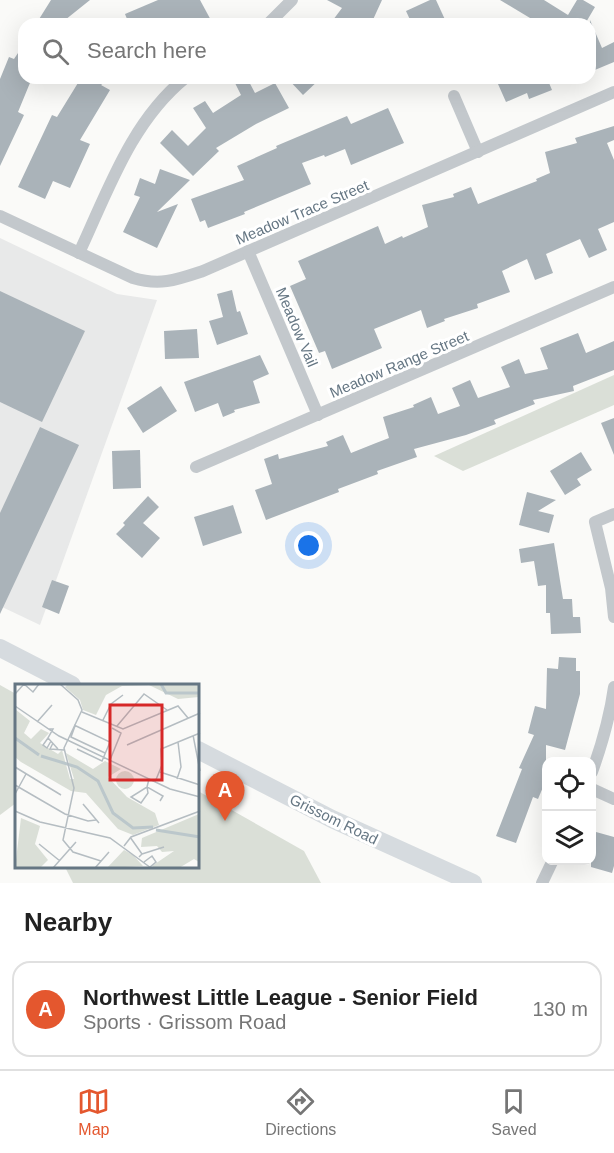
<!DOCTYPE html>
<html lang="en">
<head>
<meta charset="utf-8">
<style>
	:root { --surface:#fff; --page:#f6f6f6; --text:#222; --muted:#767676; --line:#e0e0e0; --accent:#e4572e }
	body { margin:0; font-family:Arial,sans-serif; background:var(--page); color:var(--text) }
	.controls { position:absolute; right:18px; bottom:18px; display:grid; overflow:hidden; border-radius:12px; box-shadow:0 6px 24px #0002 }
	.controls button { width:54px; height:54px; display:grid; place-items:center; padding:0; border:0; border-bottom:2px solid var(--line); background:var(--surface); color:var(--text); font:30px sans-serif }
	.you { position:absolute; left:309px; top:546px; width:21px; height:21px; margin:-15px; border:4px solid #fff; border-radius:50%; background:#1a73e8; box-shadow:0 0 0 9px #1a73e833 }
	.badge { display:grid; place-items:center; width:39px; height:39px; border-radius:50%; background:var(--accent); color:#fff; font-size:20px; font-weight:700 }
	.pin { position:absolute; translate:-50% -50px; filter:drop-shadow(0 2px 3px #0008) }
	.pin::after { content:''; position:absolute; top:32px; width:21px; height:18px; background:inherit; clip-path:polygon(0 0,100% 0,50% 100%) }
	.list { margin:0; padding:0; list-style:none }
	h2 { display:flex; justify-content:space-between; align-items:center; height:78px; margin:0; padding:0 24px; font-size:26px }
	h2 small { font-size:20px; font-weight:400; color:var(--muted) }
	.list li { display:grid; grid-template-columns:39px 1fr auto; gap:18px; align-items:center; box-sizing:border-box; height:96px; margin:0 12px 12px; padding:0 12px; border:2px solid var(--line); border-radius:18px }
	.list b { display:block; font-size:22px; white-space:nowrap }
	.list p { margin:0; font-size:20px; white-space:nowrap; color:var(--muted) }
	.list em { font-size:20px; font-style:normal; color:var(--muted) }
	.icon { flex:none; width:33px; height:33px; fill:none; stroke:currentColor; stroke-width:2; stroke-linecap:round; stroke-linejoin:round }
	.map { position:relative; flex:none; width:614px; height:883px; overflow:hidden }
	.search { position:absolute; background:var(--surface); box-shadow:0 6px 24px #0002; left:18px; right:18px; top:18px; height:66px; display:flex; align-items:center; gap:15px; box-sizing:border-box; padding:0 21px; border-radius:18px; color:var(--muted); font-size:22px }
	.sheet { height:186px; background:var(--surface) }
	nav { display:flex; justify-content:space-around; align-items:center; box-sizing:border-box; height:84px; border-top:2px solid var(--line); background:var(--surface); font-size:16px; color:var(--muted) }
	nav a { display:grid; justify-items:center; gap:3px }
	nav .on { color:var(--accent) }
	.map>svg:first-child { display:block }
	.built { fill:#e8e9e9 }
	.green { fill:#dadfd7 }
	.building { fill:#aab3b9 }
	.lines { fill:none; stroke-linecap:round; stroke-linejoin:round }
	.street { stroke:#c3c8cc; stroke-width:12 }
	.primary { stroke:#d6dbdf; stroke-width:18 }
	.labels { text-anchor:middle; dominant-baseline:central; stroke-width:6; stroke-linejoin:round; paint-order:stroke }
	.street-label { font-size:15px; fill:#657683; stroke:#fff }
	.inset-river { fill:none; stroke:#bbc7cb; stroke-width:3 }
	.inset-road { fill:none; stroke:#b5bdc2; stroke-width:1.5 }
	.view { fill:#d62828; fill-opacity:0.15; stroke:#d62828; stroke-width:3 }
	.inset-edge { fill:none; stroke:#657683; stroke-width:3 }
</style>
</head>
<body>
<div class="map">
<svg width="614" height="883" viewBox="0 0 614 883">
	<rect width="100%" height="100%" fill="#fafaf8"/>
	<path class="built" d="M0,238L117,294L157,300L40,625L0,606Z"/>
	<g class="green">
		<path d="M614,375V405L463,471L434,456Z"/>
		<path d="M0,685L16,694V803L0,815Z"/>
		<path d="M198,791L304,851L321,883H73L65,867L198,866Z"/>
	</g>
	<g class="building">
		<path d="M51,0H90L60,24H36Z"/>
		<path d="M158,0H200L213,24H129L125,14Z"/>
		<path d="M327,0H382L371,24H330L342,8Z"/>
		<path d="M430,0H436L447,24H412L406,11Z"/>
		<path d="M500,0H544L568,15L577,0H583L595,7L585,24H540Z"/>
		<path d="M590,20L602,48L614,42V62L590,72Z"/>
		<path d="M24,44V78H32L18,112L24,115L0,166V79L9,57L14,59Z"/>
		<path d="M81,78H109L101,85L110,90L80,140L90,144L70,188L53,181L45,199L18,187L52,115L57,117Z"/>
		<path d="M245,78H247L255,93L275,83L289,108L256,124L216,148L219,151L193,176L160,143L172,130L188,146L206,128L193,108L205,101L213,113L241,95L235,83Z"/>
		<path d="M287,78H321L303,95Z"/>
		<path d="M514,78H547L552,90L529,99L527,93L506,102L498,84Z"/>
		<path d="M388,108L404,143L351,165L345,149L325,157L324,155L302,163L311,184L244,212L245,214L208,228L205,220L200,222L191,199L244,180L237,166L277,148L276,146L347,116L351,124Z"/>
		<path d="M614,126V140L607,143L614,160V222L598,229L607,250L589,258L580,239L546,254L553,273L535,280L527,259L502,271L510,292L477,304L478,308L444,319L445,321L427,328L421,310L374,329L382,348L332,369L325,351L319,353L290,286L306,279L298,261L378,226L385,244L402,236L403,238L428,227L422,205L454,197L453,194L471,187L478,204L537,181L536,179L550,173L545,152L577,143L575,138Z"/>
		<path d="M160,169L190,180L157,212L178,204L157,248L123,232L140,197L134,195L140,178L155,184Z"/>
		<path d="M232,290L237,312L240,311L248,334L217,345L209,321L223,317L217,294Z"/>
		<path d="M0,291L85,331L42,422L0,402Z"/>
		<path d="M197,329L199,358L165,359L164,331Z"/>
		<path d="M578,333L586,353L614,341V370L573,386L574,391L533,400L535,404L494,420L496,424L466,435L414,449L417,457L377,471L378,474L338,489L339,492L266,520L255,490L272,484L264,459L278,454L279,459L328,446L326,442L343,435L351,453L376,443L389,438L383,417L414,407L413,405L431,397L438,414L460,406L452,388L470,380L478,398L510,387L501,367L519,359L525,374L548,369L540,348Z"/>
		<path d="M260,355L269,374L253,381L260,403L234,410L235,412L223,417L218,403L195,412L184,382Z"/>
		<path d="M161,386L177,411L143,433L127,408Z"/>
		<path d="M614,418V455L601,423Z"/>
		<path d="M40,427L79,445L0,614V513Z"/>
		<path d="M140,450L141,488L113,489L112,451Z"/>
		<path d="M581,452L592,470L577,479L581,485L565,495L550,471Z"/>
		<path d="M527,492L556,500L538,511L554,515L549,533L519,525Z"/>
		<path d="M148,496L159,507L143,523L160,538L142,558L116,534L125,525L123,523Z"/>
		<path d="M233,505L242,533L203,546L194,517Z"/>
		<path d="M554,543L563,599H572L573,617H580L581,633L551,634L550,613H546V585L538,586L534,561L521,563L519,549Z"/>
		<path d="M52,580L69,586L59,614L42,607Z"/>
		<path d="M559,657L576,658V671H580V694L565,750L546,745V780L538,799L533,797L516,843L496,836L522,769L519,768L534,735L528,733L535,706L546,709L547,668L558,669Z"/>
		<path d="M596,832L614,837V866L612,873L591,867V848Z"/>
	</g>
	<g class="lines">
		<g class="street">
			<path d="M268,24L292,0"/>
			<path d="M454,96L478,152"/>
			<path d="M0,216L133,278C160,286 176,280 203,271L614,92"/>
			<path d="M248,251L318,415"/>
			<path d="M79,253C108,191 131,122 185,78"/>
			<path d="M196,467L614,287"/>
			<path d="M614,514L595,522L611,588L614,617"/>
			<path d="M592,772C602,744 610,716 614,687"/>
			<path d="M592,789L614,799"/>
			<path d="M542,883L553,860"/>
		</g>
		<g class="primary">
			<path d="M0,648L72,685"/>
			<path d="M198,750L332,819L473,883"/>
		</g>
	</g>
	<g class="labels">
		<g class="street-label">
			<text transform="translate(302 212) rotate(-23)">Meadow Trace Street</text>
			<text transform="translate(297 327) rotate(67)">Meadow Vail</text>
			<text transform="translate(399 364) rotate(-23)">Meadow Range Street</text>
			<text transform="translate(334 819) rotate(26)">Grissom Road</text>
		</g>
	</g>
	<g transform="translate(15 684)">
		<rect width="184" height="184" fill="#fafaf8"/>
		<path d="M53,0H184V13L163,15L134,1L107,2L91,11L81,31L68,26L65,16L50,3ZM0,25L15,37L9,49L16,55L26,45L34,49L25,59L43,70L47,66L55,95H59L51,69L78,85L90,77L106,85L93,93L112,113L140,129L144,141L118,151L103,145L71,109L56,107L6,78L0,73ZM101 96a9 9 0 1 1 18 0a9 9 0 1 1-18 0ZM184,130V178L179,175L164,184H139L137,182L159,167L147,168L142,162L126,163L127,154ZM6,134L25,142L20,160L33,176L25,184H0ZM109,166L118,171L128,182L92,184Z" fill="#dadfd7"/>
		<path class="inset-river" d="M146,0L151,9H185M0,54L24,71M26,72L62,83L83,97L98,129L118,144L138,143M141,146L185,153"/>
		<path class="inset-road" d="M45,0L63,16L67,26L49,64L59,104L48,156L58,168L86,177M0,10L9,0L18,8L24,0M0,22L44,52L155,105L185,113M67,28L108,45L163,22L173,34M88,36L96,20L108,11M22,38L37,21M59,41L95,58L87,77L62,65M60,42L56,53L90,69M102,42L129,10L152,26M33,45H38L33,54L43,65M178,51L185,87M33,54L28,61L32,64L36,57M38,59L35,65L49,66M112,61L185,29M95,76L106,49L97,44M0,83L46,111M145,88L185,101M134,95L132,103L148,112L145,117M162,95L166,83L163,58M140,98L147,81L146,65L185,49M0,101L50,130L73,137L81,136M132,103L133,109L126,119L116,113ZM0,110L11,90M68,120L84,139M0,127L25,138L95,154L136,184M115,153L127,170L124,173M24,160L45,177M109,162L116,153L185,127M127,170L149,163M129,178L137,172L141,178L135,183M38,184L61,158M80,184L94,168"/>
		<path class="view" d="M95,21H147V96H95Z"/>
		<rect width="184" height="184" class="inset-edge"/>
	</g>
</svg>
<div class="controls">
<button><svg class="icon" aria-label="locate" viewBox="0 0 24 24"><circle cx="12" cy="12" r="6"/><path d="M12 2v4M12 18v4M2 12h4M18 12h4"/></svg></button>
<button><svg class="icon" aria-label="layers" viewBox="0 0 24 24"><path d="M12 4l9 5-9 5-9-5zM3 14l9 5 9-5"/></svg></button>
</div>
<div class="you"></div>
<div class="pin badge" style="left:225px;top:821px">A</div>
<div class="search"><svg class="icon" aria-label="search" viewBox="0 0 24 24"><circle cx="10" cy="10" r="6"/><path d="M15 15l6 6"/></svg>Search here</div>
</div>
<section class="sheet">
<h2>Nearby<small></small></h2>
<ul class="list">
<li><span class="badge">A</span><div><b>Northwest Little League - Senior Field</b><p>Sports · Grissom Road</p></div><em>130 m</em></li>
</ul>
</section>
<nav>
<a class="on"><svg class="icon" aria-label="map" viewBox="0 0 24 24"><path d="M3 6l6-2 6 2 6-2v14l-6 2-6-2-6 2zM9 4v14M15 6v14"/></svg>Map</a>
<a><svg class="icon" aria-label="directions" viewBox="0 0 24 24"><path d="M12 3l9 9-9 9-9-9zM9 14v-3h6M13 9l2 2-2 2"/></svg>Directions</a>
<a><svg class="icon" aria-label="saved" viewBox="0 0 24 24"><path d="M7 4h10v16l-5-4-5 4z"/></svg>Saved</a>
</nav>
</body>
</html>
